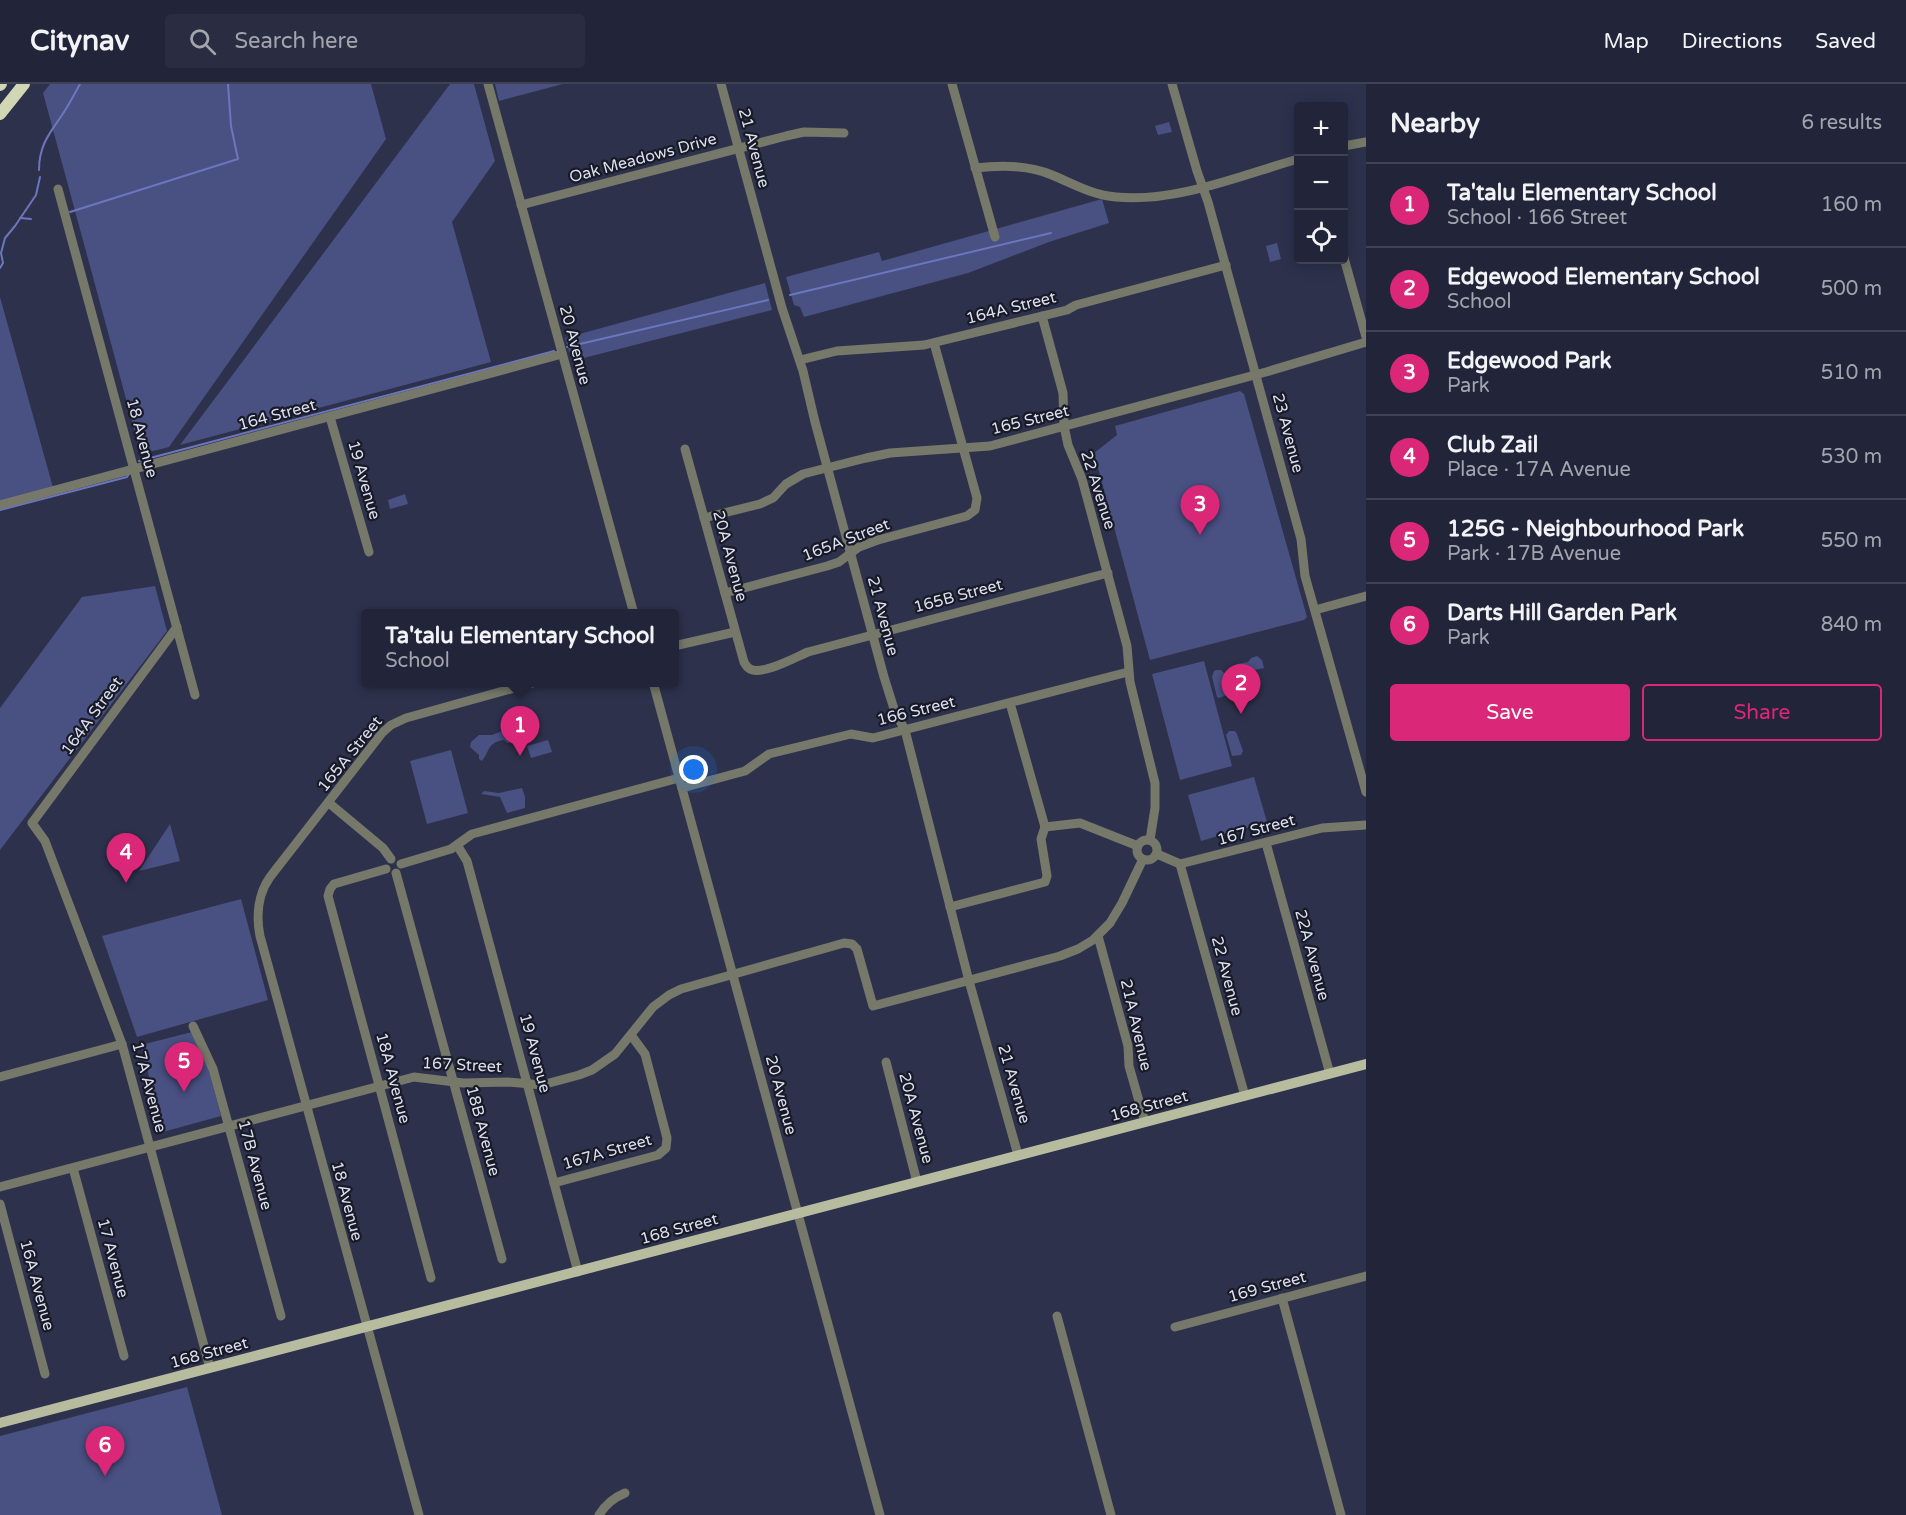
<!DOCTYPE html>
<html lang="en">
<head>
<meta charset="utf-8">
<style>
	:root { --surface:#222539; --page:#2a2d41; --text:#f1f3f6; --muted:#a2a5ae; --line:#3f4253; --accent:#db2777 }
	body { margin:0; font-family:"Varela Round",sans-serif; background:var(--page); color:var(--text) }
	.controls { position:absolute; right:18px; top:18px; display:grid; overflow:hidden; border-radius:6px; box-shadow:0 3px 15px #0003 }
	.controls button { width:54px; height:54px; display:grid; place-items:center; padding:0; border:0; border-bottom:2px solid var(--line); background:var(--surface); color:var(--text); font:30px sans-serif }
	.you { position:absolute; left:694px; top:686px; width:21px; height:21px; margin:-15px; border:4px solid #fff; border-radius:50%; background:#1a73e8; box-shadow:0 0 0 9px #1a73e833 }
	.badge { display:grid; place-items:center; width:39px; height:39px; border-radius:50%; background:var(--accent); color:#fff; font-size:20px; font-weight:700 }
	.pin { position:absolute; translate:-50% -50px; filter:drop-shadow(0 2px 3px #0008) }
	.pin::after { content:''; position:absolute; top:32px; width:21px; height:18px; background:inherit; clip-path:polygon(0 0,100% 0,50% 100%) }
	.popup { position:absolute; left:361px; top:525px; width:318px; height:78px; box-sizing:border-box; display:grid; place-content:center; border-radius:6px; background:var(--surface); filter:drop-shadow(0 2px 4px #0005); font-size:20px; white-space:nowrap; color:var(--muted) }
	.popup b { font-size:22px; color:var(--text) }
	.popup::after { content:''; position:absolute; left:50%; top:100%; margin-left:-12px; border:12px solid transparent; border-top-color:var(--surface) }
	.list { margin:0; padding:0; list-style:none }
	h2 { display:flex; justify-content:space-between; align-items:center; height:78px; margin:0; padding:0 24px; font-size:26px }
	h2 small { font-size:20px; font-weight:400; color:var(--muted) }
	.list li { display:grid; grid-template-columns:39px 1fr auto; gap:18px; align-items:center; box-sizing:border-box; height:84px; padding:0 24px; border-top:2px solid var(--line) }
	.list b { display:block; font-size:22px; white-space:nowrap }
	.list p { margin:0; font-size:20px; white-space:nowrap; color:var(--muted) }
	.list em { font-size:20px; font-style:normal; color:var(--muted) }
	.actions { display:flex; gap:12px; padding:18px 24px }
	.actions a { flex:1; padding:14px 0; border:2px solid var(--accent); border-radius:6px; text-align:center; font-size:21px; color:var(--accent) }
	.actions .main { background:var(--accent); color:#fff }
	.icon { flex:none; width:33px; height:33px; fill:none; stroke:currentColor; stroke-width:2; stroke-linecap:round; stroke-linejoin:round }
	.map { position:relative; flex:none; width:1366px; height:1431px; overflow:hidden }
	header { display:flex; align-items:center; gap:36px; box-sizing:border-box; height:84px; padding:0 30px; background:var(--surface); border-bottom:2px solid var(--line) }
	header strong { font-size:28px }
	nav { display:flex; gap:33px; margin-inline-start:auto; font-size:21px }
	.search { width:420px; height:54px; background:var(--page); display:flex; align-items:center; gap:15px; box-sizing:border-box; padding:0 21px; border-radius:6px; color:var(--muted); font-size:22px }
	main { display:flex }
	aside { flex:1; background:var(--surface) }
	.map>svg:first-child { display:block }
	.green { fill:#495082 }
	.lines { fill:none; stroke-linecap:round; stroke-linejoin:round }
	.stream { stroke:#6c76bf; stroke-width:2 }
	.minor { stroke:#76786a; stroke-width:9 }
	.major { stroke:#b7bc9f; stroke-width:10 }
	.highway { stroke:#d1d7b4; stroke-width:12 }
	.labels { text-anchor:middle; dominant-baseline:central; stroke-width:4.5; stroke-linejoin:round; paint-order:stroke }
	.street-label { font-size:16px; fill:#dbdff0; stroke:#181a26 }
</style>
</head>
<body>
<header>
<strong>Citynav</strong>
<div class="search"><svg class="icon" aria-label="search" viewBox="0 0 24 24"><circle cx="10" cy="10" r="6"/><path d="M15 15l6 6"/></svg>Search here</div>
<nav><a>Map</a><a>Directions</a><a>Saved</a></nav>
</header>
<main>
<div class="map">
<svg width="1366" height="1431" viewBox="0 0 1366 1431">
	<rect width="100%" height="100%" fill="#2d314c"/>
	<g class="green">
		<path d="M50,0H371L386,55L169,363L141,370L43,9Z"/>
		<path d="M450,0H474L495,77L452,138L491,278L180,361Z"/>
		<path d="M495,0H563L499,17Z"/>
		<path d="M1169,38L1172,48L1158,51L1155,42Z"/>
		<path d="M1102,115L1109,139L1049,158L968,189L804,233L800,223L794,221L786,193L879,168L882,177Z"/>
		<path d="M1277,159L1281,175L1270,178L1266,162Z"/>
		<path d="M765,199L772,226L572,277L565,254Z"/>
		<path d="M0,213L54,407L0,420Z"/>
		<path d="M1240,307L1244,310L1307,533L1304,536L1150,576L1094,369L1117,351L1115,342Z"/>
		<path d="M405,410L408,420L390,425L388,416Z"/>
		<path d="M155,502L167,547L0,766V624L82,513Z"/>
		<path d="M1257,572L1262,576L1264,584L1245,588L1241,594L1234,595L1232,590L1237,580L1248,578L1251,574Z"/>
		<path d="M1204,577L1232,682L1180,696L1152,590Z"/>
		<path d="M1217,586H1221L1227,592L1230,591V610L1219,614L1217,613L1212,593L1214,587Z"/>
		<path d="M507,645L508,649H513L514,652L511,658L507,659L504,656C487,659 491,665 482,677L479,675V671L470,663L471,658L479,651H492Z"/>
		<path d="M1229,647H1235L1237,650L1243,667L1241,671L1232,672L1226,651Z"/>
		<path d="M548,656L552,668L531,674L527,662Z"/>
		<path d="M451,666L468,729L427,740L410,677Z"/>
		<path d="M1254,693L1267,738L1201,757L1188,711Z"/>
		<path d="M522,704L525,713V724L507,729L500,713L481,710L484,707L499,709Z"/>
		<path d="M170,740L180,777L139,787Z"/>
		<path d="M241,815L268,916L137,953L102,852Z"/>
		<path d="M192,948L208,983L221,1032L163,1048L141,961Z"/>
		<path d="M187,1303L222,1431H0V1352Z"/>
	</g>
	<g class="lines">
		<g class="stream">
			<path d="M39,86C39,63 48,51 60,34C68,23 74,11 80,0"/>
			<path d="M70,128L238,75L231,42L228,0"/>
			<path d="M20,134L31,135"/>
			<path d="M0,184L3,179L1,169L5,154L15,142L36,111L40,93"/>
			<path d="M790,211L1051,149"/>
			<path d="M567,263L768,216"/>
			<path d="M139,377L554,267"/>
			<path d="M0,426L127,393L129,390"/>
		</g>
		<g class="minor">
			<path d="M488,0L634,530"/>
			<path d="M721,0L782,224L803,287L815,338L884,593L895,628L905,646L969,897L1018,1071"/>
			<path d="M952,0L995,153"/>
			<path d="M1172,0L1197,87L1208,118L1301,455L1305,492L1366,708"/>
			<path d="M1344,62L1366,58"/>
			<path d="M975,84C1000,81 1029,81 1052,91C1074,100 1092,111 1116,113C1176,119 1242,91 1298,75"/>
			<path d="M58,105L195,611"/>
			<path d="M521,121L786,52L804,48L844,49"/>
			<path d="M1344,174L1366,253"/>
			<path d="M1042,232L1063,309L1064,342L1068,361L1082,395L1127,562L1130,598L1155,699V724L1150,756"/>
			<path d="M800,276L837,267L924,261L1067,226L1076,221L1226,181"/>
			<path d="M330,333L369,468"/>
			<path d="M685,365L744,578C745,580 748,584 750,585C762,592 796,573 808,568L1108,489"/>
			<path d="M0,421L562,270"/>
			<path d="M704,434L760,420L773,414L786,400L803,390L866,374L890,369L990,362L1266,288L1366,258"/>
			<path d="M725,509L827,482L839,478L859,463L878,456L967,432L975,426L977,414L934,259"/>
			<path d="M1315,526L1366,512"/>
			<path d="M177,543L32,739L45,757L122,960L210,1284"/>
			<path d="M674,562L735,548"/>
			<path d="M653,598L880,1431"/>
			<path d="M1010,619L1045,743"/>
			<path d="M682,704L745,687L769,670L851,650L873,654L1128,588"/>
			<path d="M329,719L383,764L391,775"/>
			<circle cx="1147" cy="766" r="10"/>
			<path d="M1266,759L1330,990"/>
			<path d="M457,761L467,777L578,1188"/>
			<path d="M1157,770L1180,780L1322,744L1366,741"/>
			<path d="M401,780L451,765L472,750L679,694"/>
			<path d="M1180,780L1245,1012"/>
			<path d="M386,785L334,800L330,805L328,812L431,1194"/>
			<path d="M396,789L502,1175"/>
			<path d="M950,823L1045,798L1047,792L1041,755L1045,743L1080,739L1138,762"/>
			<path d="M1098,852L1128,962L1129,982L1145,1038"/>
			<path d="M193,942L213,985L281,1232"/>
			<path d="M886,978L917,1098"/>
			<path d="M0,993L122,960"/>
			<path d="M73,1084L124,1272"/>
			<path d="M554,1099L658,1071L666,1064L667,1054L645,970L631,951"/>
			<path d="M0,1103L414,993L463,999L508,998L542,1001L579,991L592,986L615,970L653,923L669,911L681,905L844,859L852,860L857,865L873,922L1060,872L1078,865L1093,856L1110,839L1122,819L1143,775"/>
			<path d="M0,1120L45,1290"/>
			<path d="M1282,1214L1341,1431"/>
			<path d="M1057,1232L1111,1431"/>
			<path d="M1175,1243L1366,1192"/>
			<path d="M419,1431L260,852C256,832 258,810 270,793L382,649L391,641L406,634L536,598"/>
			<path d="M599,1431C606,1420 613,1414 625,1409"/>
		</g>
		<path class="major" d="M0,1339L1366,980"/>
		<g class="highway">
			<path d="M0,1L1,0"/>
			<path d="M0,30L24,0"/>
		</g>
	</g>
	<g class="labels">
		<g class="street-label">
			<text transform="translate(754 64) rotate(75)">21 Avenue</text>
			<text transform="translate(643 74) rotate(-15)">Oak Meadows Drive</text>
			<text transform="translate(1011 224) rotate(-14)">164A Street</text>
			<text transform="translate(575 261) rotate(75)">20 Avenue</text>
			<text transform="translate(277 331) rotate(-15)">164 Street</text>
			<text transform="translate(1030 336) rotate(-14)">165 Street</text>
			<text transform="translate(1288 349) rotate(75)">23 Avenue</text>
			<text transform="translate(142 354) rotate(75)">18 Avenue</text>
			<text transform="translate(364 396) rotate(74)">19 Avenue</text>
			<text transform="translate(1098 406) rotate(72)">22 Avenue</text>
			<text transform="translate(846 456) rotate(-21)">165A Street</text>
			<text transform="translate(730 472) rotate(75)">20A Avenue</text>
			<text transform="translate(958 512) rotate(-15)">165B Street</text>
			<text transform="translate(883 532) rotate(75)">21 Avenue</text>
			<text transform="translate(916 627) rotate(-14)">166 Street</text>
			<text transform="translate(92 632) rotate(-54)">164A Street</text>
			<text transform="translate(350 670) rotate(-51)">165A Street</text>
			<text transform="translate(1256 746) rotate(-15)">167 Street</text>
			<text transform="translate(1312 871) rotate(75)">22A Avenue</text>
			<text transform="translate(1227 892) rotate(75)">22 Avenue</text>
			<text transform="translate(1136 941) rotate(77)">21A Avenue</text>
			<text transform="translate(535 969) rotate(75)">19 Avenue</text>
			<text transform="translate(462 981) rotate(3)">167 Street</text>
			<text transform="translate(393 994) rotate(75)">18A Avenue</text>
			<text transform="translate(1014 1000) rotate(74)">21 Avenue</text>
			<text transform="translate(149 1003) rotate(75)">17A Avenue</text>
			<text transform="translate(781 1011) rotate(75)">20 Avenue</text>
			<text transform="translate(1149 1022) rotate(-15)">168 Street</text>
			<text transform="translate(916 1034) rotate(75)">20A Avenue</text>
			<text transform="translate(483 1047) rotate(75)">18B Avenue</text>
			<text transform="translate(607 1068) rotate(-16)">167A Street</text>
			<text transform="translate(255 1081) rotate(75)">17B Avenue</text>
			<text transform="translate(347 1117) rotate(75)">18 Avenue</text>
			<text transform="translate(679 1145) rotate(-15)">168 Street</text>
			<text transform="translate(113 1174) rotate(75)">17 Avenue</text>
			<text transform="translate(37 1201) rotate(75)">16A Avenue</text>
			<text transform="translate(1267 1203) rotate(-15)">169 Street</text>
			<text transform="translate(209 1269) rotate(-15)">168 Street</text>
		</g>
	</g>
</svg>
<div class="controls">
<button>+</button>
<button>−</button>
<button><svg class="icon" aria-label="locate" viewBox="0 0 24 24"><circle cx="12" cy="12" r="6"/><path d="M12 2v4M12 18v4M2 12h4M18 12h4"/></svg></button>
</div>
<div class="you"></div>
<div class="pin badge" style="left:520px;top:672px">1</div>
<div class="popup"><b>Ta'talu Elementary School</b>School</div>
<div class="pin badge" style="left:1241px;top:630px">2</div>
<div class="pin badge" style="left:1200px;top:451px">3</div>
<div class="pin badge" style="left:126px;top:799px">4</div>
<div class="pin badge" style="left:184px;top:1008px">5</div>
<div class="pin badge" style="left:105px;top:1392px">6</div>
</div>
<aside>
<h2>Nearby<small>6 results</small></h2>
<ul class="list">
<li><span class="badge">1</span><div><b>Ta'talu Elementary School</b><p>School · 166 Street</p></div><em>160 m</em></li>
<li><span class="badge">2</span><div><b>Edgewood Elementary School</b><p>School</p></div><em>500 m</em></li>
<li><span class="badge">3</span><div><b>Edgewood Park</b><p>Park</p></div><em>510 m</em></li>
<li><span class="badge">4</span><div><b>Club Zail</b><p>Place · 17A Avenue</p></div><em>530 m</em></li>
<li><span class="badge">5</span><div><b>125G - Neighbourhood Park</b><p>Park · 17B Avenue</p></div><em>550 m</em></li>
<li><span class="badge">6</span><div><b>Darts Hill Garden Park</b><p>Park</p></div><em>840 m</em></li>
</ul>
<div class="actions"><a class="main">Save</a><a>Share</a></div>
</aside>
</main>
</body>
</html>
